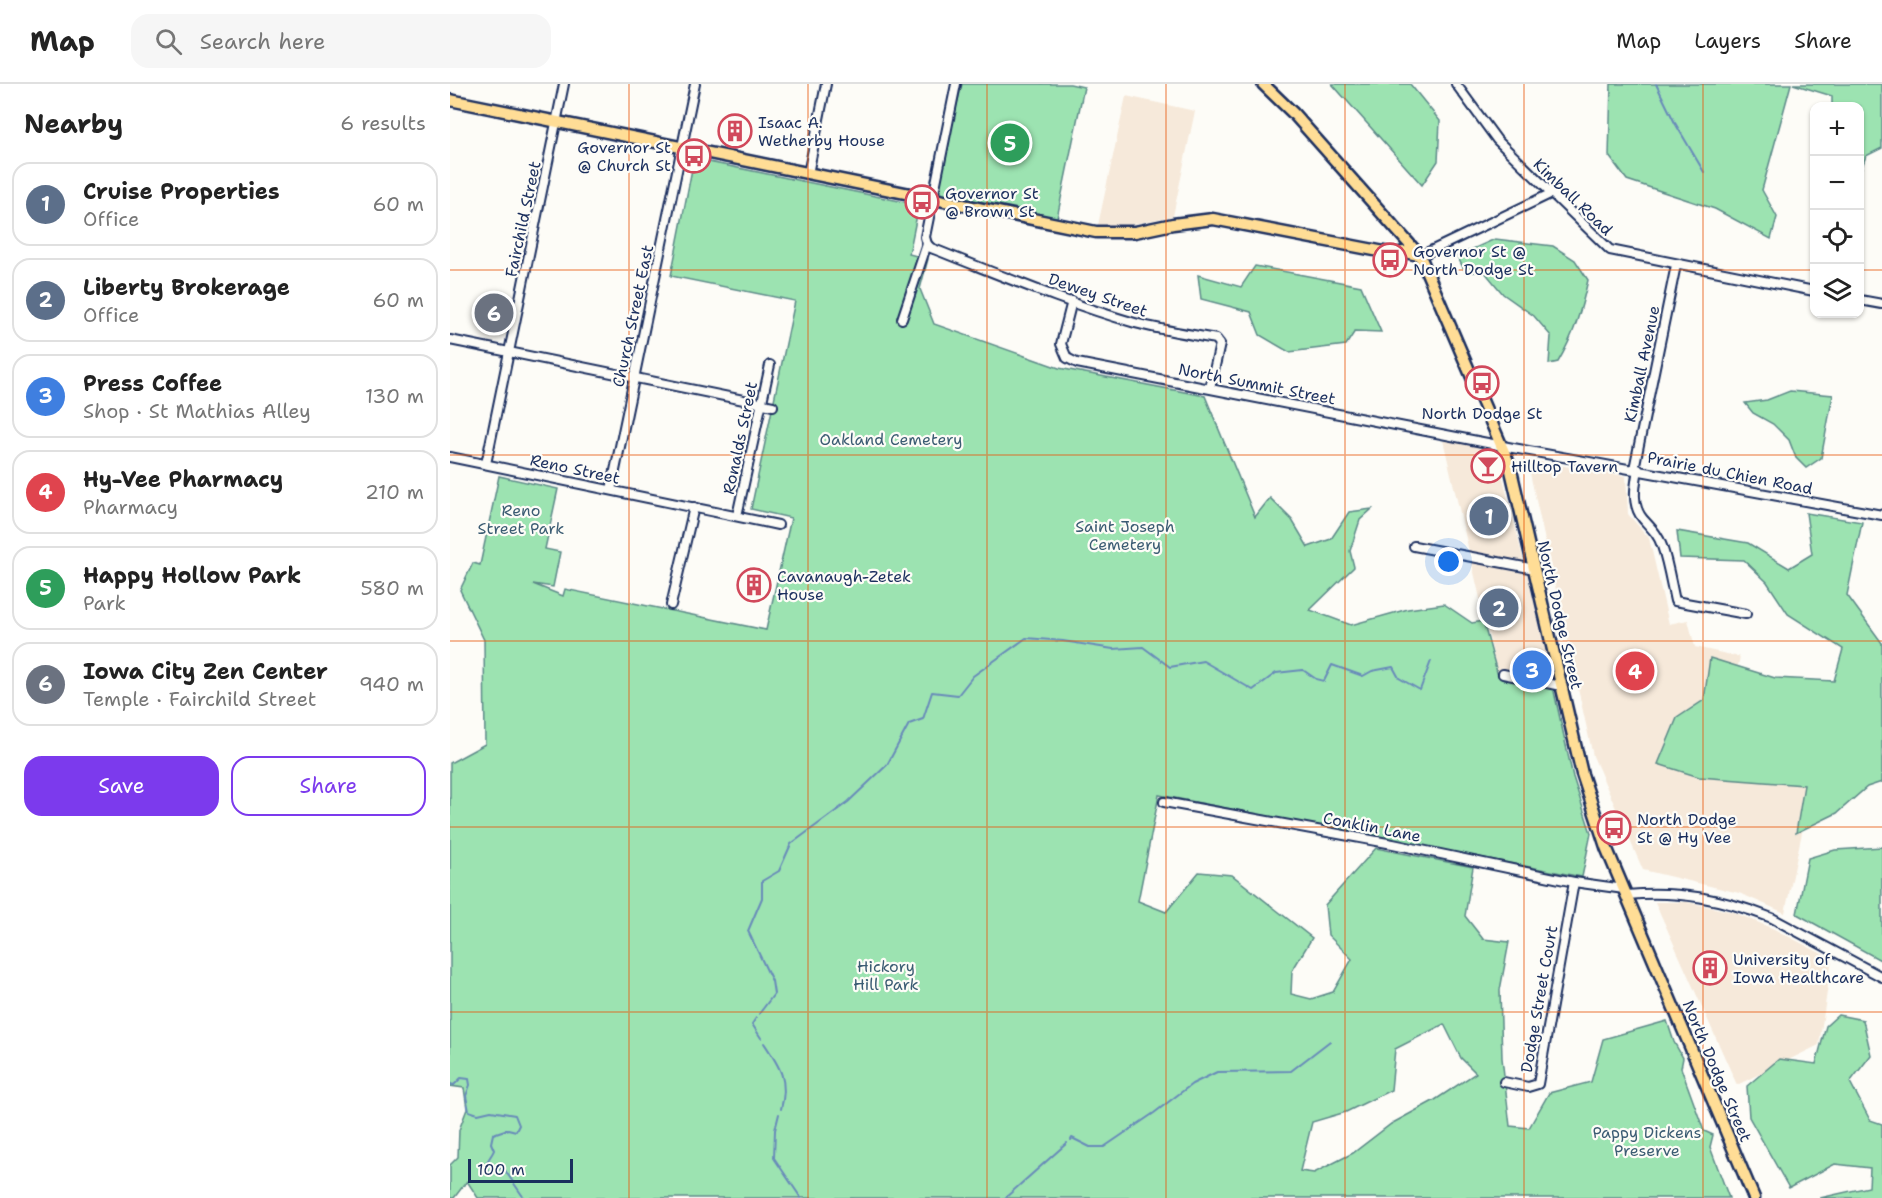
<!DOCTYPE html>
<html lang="en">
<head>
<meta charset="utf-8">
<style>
	:root { --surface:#fff; --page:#f6f6f6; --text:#222; --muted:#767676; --line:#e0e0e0; --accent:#7c3aed }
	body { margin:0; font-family:"Shantell Sans",sans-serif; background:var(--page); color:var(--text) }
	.controls { position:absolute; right:18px; top:18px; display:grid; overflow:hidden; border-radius:12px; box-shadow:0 2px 4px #0004 }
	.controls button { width:54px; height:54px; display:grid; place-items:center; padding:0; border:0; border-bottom:2px solid var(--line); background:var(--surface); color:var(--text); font:30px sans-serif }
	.scale { position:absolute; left:18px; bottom:15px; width:105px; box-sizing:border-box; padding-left:6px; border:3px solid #1b2f5e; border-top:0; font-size:16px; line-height:21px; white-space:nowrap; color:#1b2f5e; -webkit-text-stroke:4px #fdfcf7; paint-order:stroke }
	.you { position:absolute; left:999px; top:478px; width:21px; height:21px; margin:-15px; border:4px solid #fff; border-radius:50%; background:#1a73e8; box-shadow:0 0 0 9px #1a73e833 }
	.badge { display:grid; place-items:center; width:39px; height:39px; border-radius:50%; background:var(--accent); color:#fff; font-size:20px; font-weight:700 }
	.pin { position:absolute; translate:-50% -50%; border:3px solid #fff; box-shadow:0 2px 6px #0006 }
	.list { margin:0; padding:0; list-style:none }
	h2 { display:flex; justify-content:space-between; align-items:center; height:78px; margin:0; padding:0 24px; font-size:26px }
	h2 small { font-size:20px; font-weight:400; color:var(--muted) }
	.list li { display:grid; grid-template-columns:39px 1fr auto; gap:18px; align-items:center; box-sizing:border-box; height:84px; margin:0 12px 12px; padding:0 12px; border:2px solid var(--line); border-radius:18px }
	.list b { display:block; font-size:22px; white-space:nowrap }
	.list p { margin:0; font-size:20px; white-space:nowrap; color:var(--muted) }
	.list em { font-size:20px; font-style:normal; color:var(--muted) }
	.actions { display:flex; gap:12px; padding:18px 24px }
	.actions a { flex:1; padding:14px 0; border:2px solid var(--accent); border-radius:18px; text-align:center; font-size:21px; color:var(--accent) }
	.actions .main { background:var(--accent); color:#fff }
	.icon { flex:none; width:33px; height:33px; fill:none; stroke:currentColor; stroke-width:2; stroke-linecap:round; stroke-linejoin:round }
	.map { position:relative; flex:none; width:1432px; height:1114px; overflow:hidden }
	header { display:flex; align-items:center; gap:36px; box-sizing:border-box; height:84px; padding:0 30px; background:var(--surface); border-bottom:2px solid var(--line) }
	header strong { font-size:28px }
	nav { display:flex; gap:33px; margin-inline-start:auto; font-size:21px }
	.search { width:420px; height:54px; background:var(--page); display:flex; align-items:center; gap:15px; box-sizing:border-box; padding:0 21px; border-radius:18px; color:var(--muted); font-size:22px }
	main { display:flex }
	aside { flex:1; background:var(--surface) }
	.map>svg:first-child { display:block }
	.built { fill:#f6e9da }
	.green { fill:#9ce3b1; stroke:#5c8988; stroke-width:1.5; fill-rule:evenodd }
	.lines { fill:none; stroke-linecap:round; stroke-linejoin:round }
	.stream { stroke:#688bb9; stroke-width:2 }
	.minor-casing { stroke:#1b2f5e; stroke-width:12 }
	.major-casing { stroke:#1b2f5e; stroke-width:15 }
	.minor { stroke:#fdfcf7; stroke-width:8 }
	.major { stroke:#ffdd96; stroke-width:10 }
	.grid { fill:none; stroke:#e8590c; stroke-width:1.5; stroke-opacity:0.55 }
	.labels { text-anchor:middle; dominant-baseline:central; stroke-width:4.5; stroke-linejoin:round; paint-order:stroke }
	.poi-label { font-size:16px; fill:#1b2f5e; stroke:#fdfcf7; text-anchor:start }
	.street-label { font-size:16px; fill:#1b2f5e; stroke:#fdfcf7 }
	.park-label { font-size:16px; fill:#3b5c73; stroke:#fdfcf7 }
</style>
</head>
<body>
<header>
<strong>Map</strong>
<div class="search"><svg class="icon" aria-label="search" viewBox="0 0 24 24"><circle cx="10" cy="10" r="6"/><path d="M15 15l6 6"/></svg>Search here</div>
<nav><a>Map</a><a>Layers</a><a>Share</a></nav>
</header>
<main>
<aside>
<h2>Nearby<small>6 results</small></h2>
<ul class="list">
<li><span class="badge" style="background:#5c6f8a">1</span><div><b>Cruise Properties</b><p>Office</p></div><em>60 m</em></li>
<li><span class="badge" style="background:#5c6f8a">2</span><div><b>Liberty Brokerage</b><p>Office</p></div><em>60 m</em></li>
<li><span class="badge" style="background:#3f7fe0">3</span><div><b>Press Coffee</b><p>Shop · St Mathias Alley</p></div><em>130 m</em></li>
<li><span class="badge" style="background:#e0444e">4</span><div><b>Hy-Vee Pharmacy</b><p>Pharmacy</p></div><em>210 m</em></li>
<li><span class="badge" style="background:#2e9e5b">5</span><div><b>Happy Hollow Park</b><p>Park</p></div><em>580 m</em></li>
<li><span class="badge" style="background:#6b7280">6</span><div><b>Iowa City Zen Center</b><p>Temple · Fairchild Street</p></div><em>940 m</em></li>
</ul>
<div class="actions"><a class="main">Save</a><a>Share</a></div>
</aside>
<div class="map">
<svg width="1432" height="1114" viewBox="0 0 1432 1114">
	<rect width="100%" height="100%" fill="#fdfcf7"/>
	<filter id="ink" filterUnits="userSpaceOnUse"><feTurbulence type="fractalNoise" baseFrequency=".0167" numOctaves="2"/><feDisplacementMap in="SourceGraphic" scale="12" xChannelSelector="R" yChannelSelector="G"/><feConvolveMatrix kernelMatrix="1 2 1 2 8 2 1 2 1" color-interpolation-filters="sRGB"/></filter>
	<g filter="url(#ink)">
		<g class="built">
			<path d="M676,12L745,27L723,132L679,141H648Z"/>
			<path d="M993,356L1046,366L1104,598L1047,587Z"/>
			<path d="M1077,376L1176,392L1178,430L1199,454L1219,540L1238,536L1245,563L1290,573L1277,631L1373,649L1335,829L1289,809L1193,786L1143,672Z"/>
			<path d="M1205,818H1237L1283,828L1324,845L1382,875L1369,961L1287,1001Z"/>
		</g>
		<g class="green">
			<path d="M512,0H620L634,3L607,134L483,115Z"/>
			<path d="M882,0H960L990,37L988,77L972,101Z"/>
			<path d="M1161,0H1341L1312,106L1327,133L1321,155L1265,125L1177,96L1159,72Z"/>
			<path d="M1343,0H1432V64L1416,72L1410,88V22H1382V12Z"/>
			<path d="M244,75L469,121L459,170L478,175L470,205L484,240L609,284L755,312L805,433L820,414L842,436L858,463L881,455L899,428L922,425L910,436L900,467L904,483L860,526L901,541L958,525L994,520L1022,539L1033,537L1048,592L1103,603L1123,693L1141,749L1132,793L709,711L688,817L716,828L749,788L782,791L862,854L842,887L841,910L861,915L883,908L902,875L878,851L875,821L926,764L1023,783L1015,832L1033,855L1059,858L1050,906L1052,974L1060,1042L1079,1044L1099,1009L1141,998L1153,955L1217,937L1224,958L1233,974L1231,984L1254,1047L1263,1051L1260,1063L1279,1114H28L17,1097L4,1114H0V1081L8,1073L9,1046L17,1025L14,1004L0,1002V679L35,660L34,556L10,506L23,479L30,481L49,392L108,405L95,465L110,468L103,503L83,500L113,512L115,505L316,546L341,434L301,425L345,217L221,192ZM994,940L1011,974L1026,989L985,1016L941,1040L903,1069L864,1089L850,1087L862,1038L896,1028L941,1006L945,965Z"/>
			<path d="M1045,155L1103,162L1125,176L1138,196C1131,227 1124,251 1108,278L1099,280L1101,252L1084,232L1053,210L1034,187L1016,189L1007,172Z"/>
			<path d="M805,182L911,202L931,248L905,247L896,261L839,268L810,251L801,228L751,215L748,191L791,203Z"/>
			<path d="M1340,307L1383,311L1371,374L1356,384L1346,374L1339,356L1323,340L1303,329L1295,319L1317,316Z"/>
			<path d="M1356,429L1412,438L1397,511L1432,559V698L1417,703L1387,729L1346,749L1354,701L1249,693L1208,680L1227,634L1254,616L1260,574L1325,594L1384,597L1393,565L1338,530L1317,498L1294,476L1230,474L1227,447L1298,459L1339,484L1362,470Z"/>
			<path d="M1432,763V877L1347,830L1358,774L1385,766Z"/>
			<path d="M1388,931L1413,936L1421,971L1400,998L1420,1036L1432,1040V1114H1370L1419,1103L1420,1084L1385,1080L1339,1104L1299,1033L1297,1002L1329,975L1366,980L1376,942Z"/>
		</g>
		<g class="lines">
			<g class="stream">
				<path d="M1206,0L1225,39L1254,88"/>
				<path d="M309,930L324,910L322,897L298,847L312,814V797L329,787L341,760L398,718L437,681L459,640L473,635L482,608L508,611L523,592L576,554L613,557L663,565L693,563L720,583L753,577L803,606L826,589L853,586L866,595L874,597L882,581L913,592L922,587L943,583L949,594L970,606L981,577"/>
				<path d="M306,934L302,940L311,954"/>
				<path d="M314,959C330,983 339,996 331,1025"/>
				<path d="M0,1000L4,1001L11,994L19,995L20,1001L16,1012L19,1027L28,1030L41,1027L65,1031L69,1041L66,1047L58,1045L43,1050L41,1059L44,1066C41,1074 33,1078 38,1087L43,1089L50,1084L54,1085L74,1114"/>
				<path d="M329,1030L325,1046L324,1074L351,1114"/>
				<path d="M621,1056L622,1054L640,1063H654L704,1029L742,1000L767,988L841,987L880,957"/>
				<path d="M555,1114L617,1059"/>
			</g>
			<g class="minor-casing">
				<g id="minor">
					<path d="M1006,0L1047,56L1160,166L1364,207"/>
					<path d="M358,90L376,0"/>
					<path d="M477,160L481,164C548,190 615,219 685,239C711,246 739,250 766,255L770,260L760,304"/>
					<path d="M970,172L1100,110"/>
					<path d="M1410,216L1432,220"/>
					<path d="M622,217L611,260L617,274L627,279L1063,364L1432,431"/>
					<path d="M452,235L477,160L475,153L506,0"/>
					<path d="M0,256L323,322"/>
					<path d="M0,373L328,441"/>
					<path d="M36,380L114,0"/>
					<path d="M1184,385L1226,181"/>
					<path d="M1188,385C1185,402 1181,421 1193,435C1201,444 1208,450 1212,462C1218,479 1221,499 1225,517L1296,530"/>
					<path d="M161,406L245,0"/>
					<path d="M287,432L320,281"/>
					<path d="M964,462L1085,485"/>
					<path d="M221,521L244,423"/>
					<path d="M1053,590L1111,602"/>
					<path d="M714,718L943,760L1124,798L1174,805"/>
					<path d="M1177,811C1229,806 1273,815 1322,834L1432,893"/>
					<path d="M1054,998L1078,1003L1088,1000L1124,798"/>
				</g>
			</g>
			<g class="major-casing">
				<g id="major">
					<path d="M813,0L843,29L970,172L1060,382L1132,690L1156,763L1304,1114"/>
					<path d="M0,16L646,148H685L723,140L763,135L945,170L954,168L969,171"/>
				</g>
			</g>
			<use href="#minor" class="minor"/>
			<use href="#major" class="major"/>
		</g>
	</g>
	<path class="grid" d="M179,0V1114M358,0V1114M537,0V1114M716,0V1114M895,0V1114M1074,0V1114M1253,0V1114M0,186H1364M1410,186H1432M0,371H1432M0,557H1432M0,743H1432M0,928H1432"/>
	<defs>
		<g id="building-ring" transform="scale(1.725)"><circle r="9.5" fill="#fdfcf7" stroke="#d1495b" stroke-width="1.5"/><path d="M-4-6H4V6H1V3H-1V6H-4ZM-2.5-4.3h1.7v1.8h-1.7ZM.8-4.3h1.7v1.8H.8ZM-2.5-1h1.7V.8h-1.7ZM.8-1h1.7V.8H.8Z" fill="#d1495b"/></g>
		<g id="bus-ring" transform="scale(1.725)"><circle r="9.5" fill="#fdfcf7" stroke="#d1495b" stroke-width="1.5"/><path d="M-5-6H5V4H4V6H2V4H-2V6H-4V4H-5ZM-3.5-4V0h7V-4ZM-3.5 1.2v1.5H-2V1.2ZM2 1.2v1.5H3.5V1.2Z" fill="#d1495b"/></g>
		<g id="bar-ring" transform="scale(1.725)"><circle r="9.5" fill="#fdfcf7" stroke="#d1495b" stroke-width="1.5"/><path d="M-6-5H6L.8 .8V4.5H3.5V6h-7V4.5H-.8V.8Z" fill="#d1495b"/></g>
	</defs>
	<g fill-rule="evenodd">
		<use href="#building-ring" x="285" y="47"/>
		<use href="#bus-ring" x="244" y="72"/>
		<use href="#bus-ring" x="472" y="118"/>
		<use href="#bus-ring" x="940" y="176"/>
		<use href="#bus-ring" x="1032" y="299"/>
		<use href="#bar-ring" x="1038" y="382"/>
		<use href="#building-ring" x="304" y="501"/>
		<use href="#bus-ring" x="1164" y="744"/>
		<use href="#building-ring" x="1260" y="884"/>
	</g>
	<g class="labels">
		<g class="poi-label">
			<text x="308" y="38">Isaac A.<tspan x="308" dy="18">Wetherby House</tspan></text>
			<text x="221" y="63" text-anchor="end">Governor St<tspan x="221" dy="18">@ Church St</tspan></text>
			<text x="495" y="109">Governor St<tspan x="495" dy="18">@ Brown St</tspan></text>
			<text x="963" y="167">Governor St @<tspan x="963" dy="18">North Dodge St</tspan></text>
			<text x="1032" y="329" text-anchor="middle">North Dodge St</text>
			<text x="1061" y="382">Hilltop Tavern</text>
			<text x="327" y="492">Cavanaugh-Zetek<tspan x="327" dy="18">House</tspan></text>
			<text x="1187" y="735">North Dodge<tspan x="1187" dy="18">St @ Hy Vee</tspan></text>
			<text x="1283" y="875">University of<tspan x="1283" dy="18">Iowa Healthcare</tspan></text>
		</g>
		<g class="street-label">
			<text transform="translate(1123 113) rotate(44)">Kimball Road</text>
			<text transform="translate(73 135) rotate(-78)">Fairchild Street</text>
			<text transform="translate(648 211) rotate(19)">Dewey Street</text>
			<text transform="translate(183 232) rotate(-78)">Church Street East</text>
			<text transform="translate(1192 280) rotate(-78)">Kimball Avenue</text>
			<text transform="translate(807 300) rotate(11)">North Summit Street</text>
			<text transform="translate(290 354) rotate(-78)">Ronalds Street</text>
			<text transform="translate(125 385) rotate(12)">Reno Street</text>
			<text transform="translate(1280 389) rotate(11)">Prairie du Chien Road</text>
			<text transform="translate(1110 531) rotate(77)">North Dodge Street</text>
			<text transform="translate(922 743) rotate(11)">Conklin Lane</text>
			<text transform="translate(1089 915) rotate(-80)">Dodge Street Court</text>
			<text transform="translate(1267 987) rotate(67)">North Dodge Street</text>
		</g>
		<g class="park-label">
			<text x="441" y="355">Oakland Cemetery</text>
			<text x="71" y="426">Reno<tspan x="71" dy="18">Street Park</tspan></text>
			<text x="675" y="442">Saint Joseph<tspan x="675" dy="18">Cemetery</tspan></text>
			<text x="436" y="882">Hickory<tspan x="436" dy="18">Hill Park</tspan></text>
			<text x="1197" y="1048">Pappy Dickens<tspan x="1197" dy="18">Preserve</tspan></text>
		</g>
	</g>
</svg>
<div class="controls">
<button>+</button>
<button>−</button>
<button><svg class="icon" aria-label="locate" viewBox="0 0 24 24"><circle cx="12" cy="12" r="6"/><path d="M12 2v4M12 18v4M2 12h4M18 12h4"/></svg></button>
<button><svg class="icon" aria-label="layers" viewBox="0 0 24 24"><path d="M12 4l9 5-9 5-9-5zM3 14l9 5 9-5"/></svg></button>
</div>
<div class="scale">100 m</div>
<div class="you"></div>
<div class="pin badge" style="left:1039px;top:432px;background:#5c6f8a">1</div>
<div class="pin badge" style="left:1049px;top:524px;background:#5c6f8a">2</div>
<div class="pin badge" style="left:1082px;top:586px;background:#3f7fe0">3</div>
<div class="pin badge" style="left:1185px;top:587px;background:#e0444e">4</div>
<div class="pin badge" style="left:560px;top:59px;background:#2e9e5b">5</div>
<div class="pin badge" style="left:44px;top:229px;background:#6b7280">6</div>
</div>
</main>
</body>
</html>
